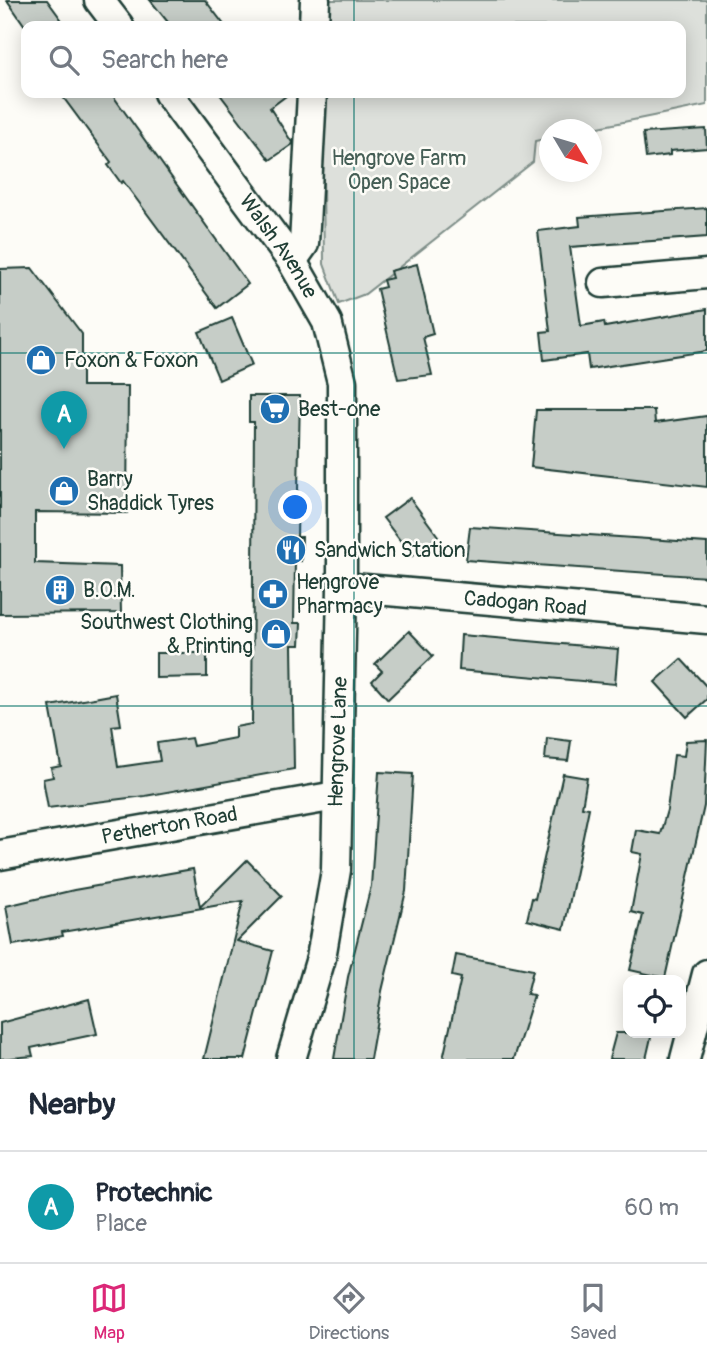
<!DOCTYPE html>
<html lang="en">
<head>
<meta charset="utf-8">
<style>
	:root { --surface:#fff; --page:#f6f6f7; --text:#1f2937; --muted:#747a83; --line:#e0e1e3; --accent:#db2777 }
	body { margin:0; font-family:Pangolin,sans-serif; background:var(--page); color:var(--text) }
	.controls { position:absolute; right:21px; bottom:21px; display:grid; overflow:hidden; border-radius:14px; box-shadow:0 4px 18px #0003 }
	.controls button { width:63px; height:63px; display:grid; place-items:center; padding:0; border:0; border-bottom:2px solid var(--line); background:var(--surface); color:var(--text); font:35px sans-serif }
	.compass { position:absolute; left:539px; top:119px; width:63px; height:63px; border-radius:50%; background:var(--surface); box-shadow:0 4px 18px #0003; rotate:128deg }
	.you { position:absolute; left:296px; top:508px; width:24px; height:24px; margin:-18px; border:5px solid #fff; border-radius:50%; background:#1a73e8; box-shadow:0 0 0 10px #1a73e833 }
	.badge { display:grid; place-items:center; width:46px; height:46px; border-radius:50%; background:var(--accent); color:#fff; font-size:23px; font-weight:700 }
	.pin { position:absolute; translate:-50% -58px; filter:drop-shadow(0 2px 4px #0008) }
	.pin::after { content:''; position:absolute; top:37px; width:24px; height:21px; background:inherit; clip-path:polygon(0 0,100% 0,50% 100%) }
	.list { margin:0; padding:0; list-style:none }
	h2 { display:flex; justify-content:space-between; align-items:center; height:91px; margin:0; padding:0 28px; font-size:30px }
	h2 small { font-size:23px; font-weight:400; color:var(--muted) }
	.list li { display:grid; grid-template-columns:46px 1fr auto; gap:21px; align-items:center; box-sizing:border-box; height:112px; padding:0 28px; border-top:2px solid var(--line) }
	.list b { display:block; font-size:26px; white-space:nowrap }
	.list p { margin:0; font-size:23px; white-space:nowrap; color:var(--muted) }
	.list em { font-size:23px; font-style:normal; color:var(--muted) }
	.icon { flex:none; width:38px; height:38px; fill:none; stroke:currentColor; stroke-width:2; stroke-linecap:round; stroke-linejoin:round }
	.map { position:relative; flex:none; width:707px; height:1059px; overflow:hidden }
	.search { position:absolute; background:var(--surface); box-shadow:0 4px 18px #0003; left:21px; right:21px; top:21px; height:77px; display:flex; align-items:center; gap:18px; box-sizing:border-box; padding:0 24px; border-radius:14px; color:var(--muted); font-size:26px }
	.sheet { height:203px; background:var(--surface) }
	nav { display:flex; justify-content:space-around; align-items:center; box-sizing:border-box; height:98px; border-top:2px solid var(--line); background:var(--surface); font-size:19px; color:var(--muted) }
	nav a { display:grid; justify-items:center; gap:4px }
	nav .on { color:var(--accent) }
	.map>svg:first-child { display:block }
	.green { fill:#dde0db; stroke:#7e8e88; stroke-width:2 }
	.building { fill:#c6cdc7; stroke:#1f3d34; stroke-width:2 }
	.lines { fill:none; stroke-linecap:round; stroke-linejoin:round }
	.minor-casing { stroke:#1f3d34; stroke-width:33 }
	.minor { stroke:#fdfcf7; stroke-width:28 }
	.grid { fill:none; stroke:#0f766e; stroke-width:2; stroke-opacity:0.55 }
	.labels { text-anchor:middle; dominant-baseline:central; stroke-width:5; stroke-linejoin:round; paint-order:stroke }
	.park-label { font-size:21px; fill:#455e55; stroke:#fdfcf7 }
	.street-label { font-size:21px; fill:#1f3d34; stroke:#fdfcf7 }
	.poi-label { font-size:21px; fill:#1f3d34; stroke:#fdfcf7; text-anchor:start }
</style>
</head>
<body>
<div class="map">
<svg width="707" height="1059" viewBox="0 0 707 1059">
	<rect width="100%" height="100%" fill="#fdfcf7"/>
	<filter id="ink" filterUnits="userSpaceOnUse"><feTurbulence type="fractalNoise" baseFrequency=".0143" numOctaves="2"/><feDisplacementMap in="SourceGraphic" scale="14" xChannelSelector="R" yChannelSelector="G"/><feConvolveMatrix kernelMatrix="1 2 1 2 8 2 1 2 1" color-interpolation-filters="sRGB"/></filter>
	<g filter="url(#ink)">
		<path class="green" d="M321,0H707V105L589,129L550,130L549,138L535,141L533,162L365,294L339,304L324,264L322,93H681V26H321Z"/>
		<g class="building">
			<path d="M7,0H47L66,26H25Z"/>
			<path d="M150,0H205L225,26H171Z"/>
			<path d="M60,93H111L248,284L217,308L123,181L121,183L108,165L111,162Z"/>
			<path d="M219,93H290L270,108L293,144L270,160Z"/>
			<path d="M706,129L707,148L670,151V155L646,158L643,133Z"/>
			<path d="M707,208V237L570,247L581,326L604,322L605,327L707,309V351L589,369L587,354L544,360L541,332L550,331L538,231L580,226L579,217Z"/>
			<path d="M417,264L433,334L423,337L432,375L398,379L377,289L385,287L383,280L392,278L390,271Z"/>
			<path d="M32,268L82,334V386H128L127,513L35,512V563L120,566L121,613L0,614V269Z"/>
			<path d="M232,318L252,365L219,380L199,332Z"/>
			<path d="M249,396H300L297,537H302L301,561L295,560L294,623H301L300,645H292L294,769L145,796L48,808L43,779L53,777L51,768L61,766L50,706L116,694L121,725L112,726L118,767L160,761L157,743L191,738L193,746L235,738V727L252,724L254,422H249Z"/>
			<path d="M536,410H654L655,423L707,416V487L531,467Z"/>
			<path d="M410,498L438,536L412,556L383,518Z"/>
			<path d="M470,527L707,543V577L466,560Z"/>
			<path d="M409,631L433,656L388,699L372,681L382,671L375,664Z"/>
			<path d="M461,635L618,649L615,684L459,670Z"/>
			<path d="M156,653H207V677L156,678Z"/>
			<path d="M681,659L707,687V699L687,717L655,682Z"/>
			<path d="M547,738L571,741L568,761L545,759Z"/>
			<path d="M707,740L704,806L665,978L630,970L643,915L631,912L642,854L632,852L636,830L660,834L667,810L674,755L684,756L686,741Z"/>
			<path d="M379,772L413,774L406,891L382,991L370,1059H334L348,977L371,886Z"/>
			<path d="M563,774L587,778L582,807L589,808L564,929L527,920L532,898L535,899Z"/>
			<path d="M247,860L282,896L237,941L273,951L245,1059H204L243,901L62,932L63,936L13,945L6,906L74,890L193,869L200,907Z"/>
			<path d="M456,955L533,970L527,994L534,995L514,1059H443L461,978L452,976Z"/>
			<path d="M89,999L97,1034L31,1048L33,1056L0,1059V1023Z"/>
			<path d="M616,1033H652L646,1059H609Z"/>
		</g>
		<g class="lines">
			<g class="minor-casing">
				<g id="minor">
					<path d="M99,0L119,26"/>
					<path d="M314,26L315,0"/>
					<path id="s1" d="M168,93L292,261L327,322L342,382V587L336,870L321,958L291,1059"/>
					<path d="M292,261L304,244L312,93"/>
					<path d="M603,283L707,274"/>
					<path id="s2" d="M342,587L707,619"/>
					<path id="s3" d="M0,855L336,796"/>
					<path d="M685,1059L707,974"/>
				</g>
			</g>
			<use href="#minor" class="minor"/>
		</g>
	</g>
	<path class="grid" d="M354,0V26M354,93V1059M0,353H707M0,706H707"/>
	<defs>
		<g id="shop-disc" transform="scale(1.575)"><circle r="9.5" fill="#1f6fb2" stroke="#fdfcf7"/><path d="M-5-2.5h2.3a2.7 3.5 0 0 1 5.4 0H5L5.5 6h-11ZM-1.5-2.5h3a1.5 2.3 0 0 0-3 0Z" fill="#fff"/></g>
		<g id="supermarket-disc" transform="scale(1.575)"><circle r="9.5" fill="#1f6fb2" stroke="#fdfcf7"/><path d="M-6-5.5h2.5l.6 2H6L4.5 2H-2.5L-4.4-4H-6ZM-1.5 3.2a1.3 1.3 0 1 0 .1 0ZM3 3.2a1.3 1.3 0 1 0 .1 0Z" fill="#fff"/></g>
		<g id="restaurant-disc" transform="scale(1.575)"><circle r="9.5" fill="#1f6fb2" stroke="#fdfcf7"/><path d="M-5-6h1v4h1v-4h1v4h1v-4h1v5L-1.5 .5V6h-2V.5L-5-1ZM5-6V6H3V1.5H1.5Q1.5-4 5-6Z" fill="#fff"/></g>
		<g id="building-disc" transform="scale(1.575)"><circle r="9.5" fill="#1f6fb2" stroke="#fdfcf7"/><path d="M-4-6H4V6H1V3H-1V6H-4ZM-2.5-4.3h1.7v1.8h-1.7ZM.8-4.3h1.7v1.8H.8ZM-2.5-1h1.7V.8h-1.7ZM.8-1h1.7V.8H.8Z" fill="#fff"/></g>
		<g id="pharmacy-disc" transform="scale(1.575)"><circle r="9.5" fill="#1f6fb2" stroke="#fdfcf7"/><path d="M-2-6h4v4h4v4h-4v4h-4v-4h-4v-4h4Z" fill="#fff"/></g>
	</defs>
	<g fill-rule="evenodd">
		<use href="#shop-disc" x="41" y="360"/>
		<use href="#supermarket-disc" x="275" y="409"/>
		<use href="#shop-disc" x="64" y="491"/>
		<use href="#restaurant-disc" x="291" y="550"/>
		<use href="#building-disc" x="60" y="590"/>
		<use href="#pharmacy-disc" x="273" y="594"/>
		<use href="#shop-disc" x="276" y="634"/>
	</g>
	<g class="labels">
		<g class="park-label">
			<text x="399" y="158">Hengrove Farm<tspan x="399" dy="24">Open Space</tspan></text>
		</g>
		<g class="street-label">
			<text stroke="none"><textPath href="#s1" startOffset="189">Walsh Avenue</textPath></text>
			<text stroke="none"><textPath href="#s2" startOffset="184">Cadogan Road</textPath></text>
			<text transform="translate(338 742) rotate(-88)">Hengrove Lane</text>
			<text stroke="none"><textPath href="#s3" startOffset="172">Petherton Road</textPath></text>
		</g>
		<g class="poi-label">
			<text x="64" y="360">Foxon &amp; Foxon</text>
			<text x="298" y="409">Best-one</text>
			<text x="87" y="479">Barry<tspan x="87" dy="24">Shaddick Tyres</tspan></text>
			<text x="314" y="550">Sandwich Station</text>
			<text x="296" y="582">Hengrove<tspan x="296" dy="24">Pharmacy</tspan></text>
			<text x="83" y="590">B.O.M.</text>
			<text x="253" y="622" text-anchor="end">Southwest Clothing<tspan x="253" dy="24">&amp; Printing</tspan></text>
		</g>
	</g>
</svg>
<div class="controls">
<button><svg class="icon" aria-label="locate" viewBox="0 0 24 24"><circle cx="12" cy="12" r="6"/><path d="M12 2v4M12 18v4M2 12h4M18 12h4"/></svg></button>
</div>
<svg class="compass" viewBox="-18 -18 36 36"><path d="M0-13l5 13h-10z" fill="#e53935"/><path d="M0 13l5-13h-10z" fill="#747a83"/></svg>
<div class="you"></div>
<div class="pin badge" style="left:64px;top:449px;background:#0f9aa8">A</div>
<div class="search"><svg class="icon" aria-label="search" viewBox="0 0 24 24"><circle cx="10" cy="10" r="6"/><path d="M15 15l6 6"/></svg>Search here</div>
</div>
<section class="sheet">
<h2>Nearby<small></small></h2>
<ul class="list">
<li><span class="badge" style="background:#0f9aa8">A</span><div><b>Protechnic</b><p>Place</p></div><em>60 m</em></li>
</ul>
</section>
<nav>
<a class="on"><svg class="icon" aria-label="map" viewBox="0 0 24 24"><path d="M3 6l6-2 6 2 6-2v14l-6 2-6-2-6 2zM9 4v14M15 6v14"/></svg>Map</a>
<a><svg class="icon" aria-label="directions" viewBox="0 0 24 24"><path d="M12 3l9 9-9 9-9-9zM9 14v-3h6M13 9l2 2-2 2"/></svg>Directions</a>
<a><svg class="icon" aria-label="saved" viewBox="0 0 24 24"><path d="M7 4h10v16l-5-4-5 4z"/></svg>Saved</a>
</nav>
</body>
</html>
